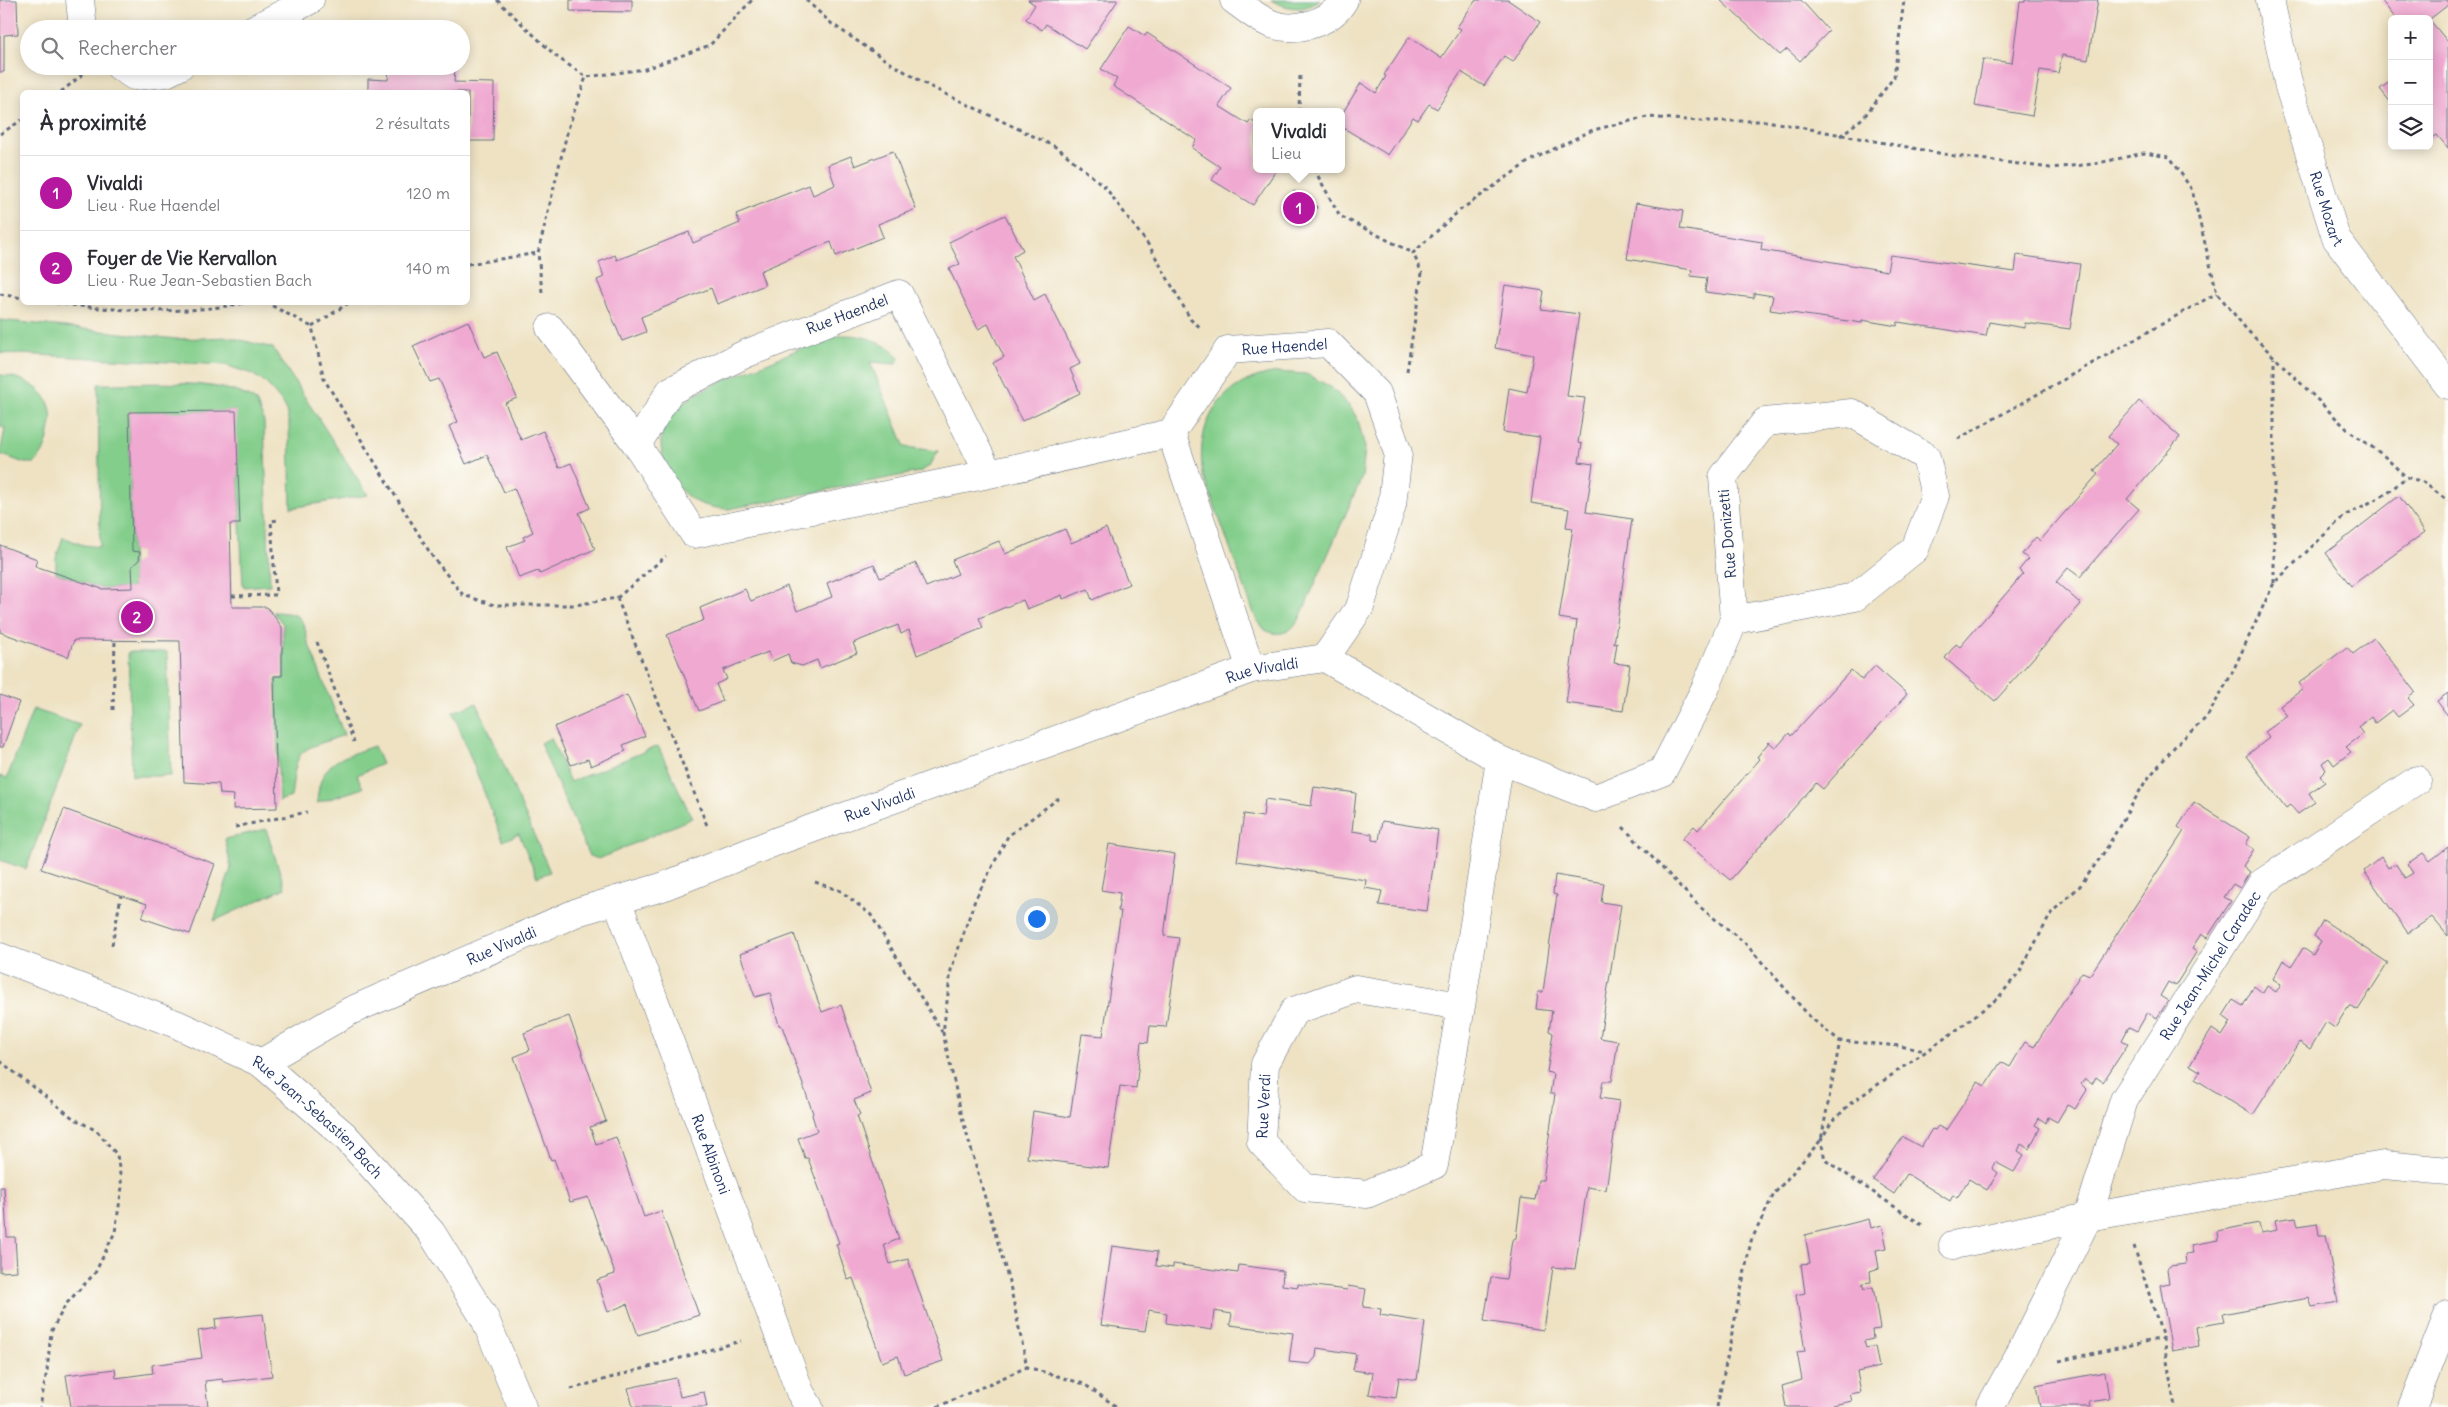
<!DOCTYPE html>
<html lang="fr">
<head>
<meta charset="utf-8">
<style>
	:root { --surface:#fff; --page:#f7f7f7; --text:#2b2b33; --muted:#7c7c81; --line:#e1e1e2; --accent:#b5179e }
	body { margin:0; font-family:Delius,sans-serif; background:var(--page); color:var(--text) }
	.controls { position:absolute; right:15px; top:15px; display:grid; overflow:hidden; border-radius:8px; box-shadow:0 2px 12px #0003 }
	.controls button { width:45px; height:45px; display:grid; place-items:center; padding:0; border:0; border-bottom:1px solid var(--line); background:var(--surface); color:var(--text); font:25px sans-serif }
	.you { position:absolute; left:1036px; top:918px; width:18px; height:18px; margin:-12px; border:4px solid #fff; border-radius:50%; background:#1a73e8; box-shadow:0 0 0 8px #1a73e833 }
	.badge { display:grid; place-items:center; width:32px; height:32px; border-radius:50%; background:var(--accent); color:#fff; font-size:16px; font-weight:700 }
	.pin { position:absolute; translate:-50% -50%; border:2px solid #fff; box-shadow:0 1px 5px #0006 }
	.popup { position:absolute; left:1253px; top:108px; width:92px; height:65px; box-sizing:border-box; display:grid; place-content:center; border-radius:8px; background:var(--surface); filter:drop-shadow(0 1px 4px #0005); font-size:16px; white-space:nowrap; color:var(--muted) }
	.popup b { font-size:19px; color:var(--text) }
	.popup::after { content:''; position:absolute; left:50%; top:100%; margin-left:-10px; border:10px solid transparent; border-top-color:var(--surface) }
	.list { margin:0; padding:0; list-style:none }
	h2 { display:flex; justify-content:space-between; align-items:center; height:65px; margin:0; padding:0 20px; font-size:21px }
	h2 small { font-size:16px; font-weight:400; color:var(--muted) }
	.list li { display:grid; grid-template-columns:32px 1fr auto; gap:15px; align-items:center; box-sizing:border-box; height:75px; padding:0 20px; border-top:1px solid var(--line) }
	.list b { display:block; font-size:19px; white-space:nowrap }
	.list p { margin:0; font-size:16px; white-space:nowrap; color:var(--muted) }
	.list em { font-size:16px; font-style:normal; color:var(--muted) }
	.icon { flex:none; width:28px; height:28px; fill:none; stroke:currentColor; stroke-width:2; stroke-linecap:round; stroke-linejoin:round }
	.map { position:relative; flex:none; width:2448px; height:1407px; overflow:hidden }
	.search { position:absolute; background:var(--surface); box-shadow:0 2px 12px #0003; left:20px; top:20px; width:450px; height:55px; display:flex; align-items:center; gap:12px; box-sizing:border-box; padding:0 18px; border-radius:28px; color:var(--muted); font-size:19px }
	.panel { position:absolute; background:var(--surface); box-shadow:0 2px 12px #0003; left:20px; top:90px; width:450px; height:215px; border-radius:8px }
	.map>svg:first-child { display:block }
	.green { fill:#83ce8b; stroke:#4f7e74 }
	.building { fill:#f0a9d1 }
	.lines { fill:none; stroke-linecap:round; stroke-linejoin:round }
	.minor-casing { stroke:#656e81; stroke-width:29 }
	.tertiary-casing { stroke:#656e81; stroke-width:29 }
	.path { stroke:#656e81; stroke-width:3; stroke-dasharray:4 4; stroke-linecap:butt }
	.minor { stroke:#fff; stroke-width:28 }
	.tertiary { stroke:#fff; stroke-width:28 }
	.labels { text-anchor:middle; dominant-baseline:central; stroke-width:4; stroke-linejoin:round; paint-order:stroke }
	.street-label { font-size:15px; fill:#1b2f5e; stroke:#fdfcf7 }
</style>
</head>
<body>
<div class="map">
<svg width="2448" height="1407" viewBox="0 0 2448 1407">
	<rect width="100%" height="100%" fill="#fdfcf7"/>
	<filter id="ink" filterUnits="userSpaceOnUse"><feTurbulence type="fractalNoise" baseFrequency=".02" numOctaves="2"/><feDisplacementMap in="SourceGraphic" scale="10" xChannelSelector="R" yChannelSelector="G"/><feConvolveMatrix kernelMatrix="1 2 1 2 8 2 1 2 1" color-interpolation-filters="sRGB"/></filter>
	<filter id="wash" filterUnits="userSpaceOnUse"><feTurbulence type="fractalNoise" baseFrequency=".0096" numOctaves="4" result="noise"/><feDisplacementMap in="SourceGraphic" scale="20" xChannelSelector="R" yChannelSelector="G"/><feGaussianBlur stdDeviation="1.12" result="paint"/><feColorMatrix in="noise" values="0 0 0 0 0 0 0 0 0 0 0 0 0 0 0 0 0 1.4 0 .05"/><feComposite in="paint" operator="in"/></filter>
	<g filter="url(#wash)">
		<rect width="100%" height="100%" fill="#eee2c3"/>
		<g class="green">
			<path d="M1271,0H1320C1304,12 1287,9 1271,0Z"/>
			<path d="M0,320L176,339L229,337L273,348L368,495L291,508L289,424L285,406L266,383L252,374L225,365L0,353Z"/>
			<path d="M844,335C865,335 885,342 899,358L896,364L870,362L905,447L938,451L930,466L919,472L729,509C703,508 685,500 672,478C631,407 713,386 762,365C789,354 816,339 844,335Z"/>
			<path d="M1278,372L1306,374L1331,387L1351,408L1358,420L1365,448L1362,477L1299,620C1290,633 1279,637 1265,630L1256,619L1203,474C1194,420 1224,379 1278,372Z"/>
			<path d="M0,375C18,376 42,386 49,404C53,413 51,423 49,432C47,445 44,453 35,463H24L0,454L5,428L0,427Z"/>
			<path d="M98,384C142,385 220,376 256,401L264,422L270,585L243,587L235,411L129,413L133,588L102,589L56,573V558L63,537L83,545L100,547Z"/>
			<path d="M273,612C300,613 303,616 308,642L344,735C295,753 298,745 291,797L279,801L276,679L284,678L283,624Z"/>
			<path d="M128,652H167L171,776H132Z"/>
			<path d="M477,703L550,872L537,877L519,834L503,841L453,712Z"/>
			<path d="M33,709L80,725L26,869L0,860V776L7,778Z"/>
			<path d="M551,738L570,782L658,746L692,818L599,859L589,856L540,743Z"/>
			<path d="M374,746L382,764L357,775L363,788L317,803C319,761 340,758 374,746Z"/>
			<path d="M266,829L285,888L214,921L231,868L225,839Z"/>
		</g>
		<g id="blocks">
			<g class="building">
				<path d="M0,0H17L18,34L4,35V72H0Z"/>
				<path d="M570,0H632V12L570,11Z"/>
				<path d="M1028,0H1118L1085,49L1046,24L1042,30L1026,19L1035,5Z"/>
				<path d="M1476,0H1508L1540,22L1513,62L1504,56L1484,86L1461,72L1437,109L1429,104L1418,120L1413,117L1388,155L1342,127V114L1361,83L1376,93L1386,76L1384,75L1409,37L1441,58L1461,29L1457,27Z"/>
				<path d="M1720,0H1801L1829,31L1800,61L1787,49L1780,55Z"/>
				<path d="M2025,0H2098L2088,60L2062,55L2058,73L2040,70L2032,116L1975,106L1983,59L2012,63L2020,2H2025Z"/>
				<path d="M2381,0H2448V5L2430,19H2396Z"/>
				<path d="M2429,19L2448,42V148L2437,135L2429,140Z"/>
				<path d="M1129,26L1145,36L1147,33L1231,88L1219,106L1248,124L1251,120L1256,124V169H1277L1253,205L1212,180L1220,167L1192,148L1196,140L1113,86L1117,79L1101,69Z"/>
				<path d="M389,66L455,67L454,82L494,83L493,141H468V92H368V79L388,80Z"/>
				<path d="M2392,80V104L2380,89Z"/>
				<path d="M893,151L916,209L878,224L883,237L836,256L831,242L795,256L760,271L765,285L717,304L711,288L641,317L646,332L622,341L597,280L604,277L599,262L615,255L617,260L689,232L693,243L740,223L736,214L809,185L813,195L835,185L828,165L851,156L855,166Z"/>
				<path d="M1294,191L1317,207L1305,225L1281,210Z"/>
				<path d="M1636,203L1683,211L1680,229L1762,242L1761,250L1887,271L1890,255L2015,272L2017,255L2080,264L2070,329L2025,323V328L1989,322L1986,336L1898,322L1897,326L1862,320V323L1770,310L1773,296L1754,293V298L1705,292L1707,278L1691,276L1692,270L1627,259Z"/>
				<path d="M1005,215L1023,250L1013,256L1034,300L1045,294L1080,364L1070,369L1080,393L1022,421L993,363L1004,357L988,324L978,329L949,269L960,264L949,242Z"/>
				<path d="M1505,285L1544,291L1541,309L1579,314L1567,396L1585,398L1578,443L1582,444L1579,462L1593,464L1586,512L1632,519L1614,644L1617,643L1614,663L1630,665L1623,711L1566,703L1577,621L1559,618L1573,528L1566,527L1569,509L1531,503L1540,437L1503,432L1509,388L1527,392L1533,355L1495,348Z"/>
				<path d="M468,321L484,357L497,352L517,398L505,403L521,440L543,431L559,468L571,463L590,508L579,513L595,549L540,574L538,571L519,578L507,547L525,540L523,537L533,532L514,488L504,492L487,455L466,464L449,426L458,422L449,401L439,379L430,382L413,346Z"/>
				<path d="M2139,401L2180,437L2127,499L2139,509L2109,543L2080,577L2068,568L2056,582L2081,604L1995,701L1945,658L1956,644L1960,647L2023,574L2019,570L2028,559L2022,554L2036,537L2040,541L2098,474L2094,471L2117,444L2108,436Z"/>
				<path d="M236,411L240,524H230L232,607H267L282,627V676H274L277,808L233,809L234,795L220,794L219,784L184,782L180,641L74,640L68,657L0,632V545L37,559L35,566L56,573L102,589L133,588L132,566L139,560L140,552L132,551L129,412Z"/>
				<path d="M2399,496L2425,532L2351,586L2326,553Z"/>
				<path d="M1106,528L1129,584L1092,600L1088,589L1063,599L1062,595L1027,609L1023,600L979,618L983,628L917,655L909,630L901,634L898,625L853,643L857,653L820,668L817,660L802,666L791,663L788,654L772,661L768,652L723,670L727,679L716,684L723,701L699,711L667,635L704,620L700,608L745,589L751,601L787,586L797,611L832,597L827,583L874,564L880,578L916,563L926,587L958,574L952,560L999,541L1005,554L1065,529L1071,543Z"/>
				<path d="M2374,638L2415,692L2408,698L2414,705L2398,717L2392,710L2375,723L2371,717L2358,727L2363,734L2346,747L2351,752L2334,765L2329,758L2322,763L2326,770L2320,776L2325,782L2309,793L2315,802L2298,814L2290,805L2286,808L2246,756L2269,738L2265,732L2287,716L2280,706L2303,689L2299,683L2347,647L2353,654Z"/>
				<path d="M1875,666L1907,694L1823,789L1816,783L1730,880L1682,839L1694,826L1698,830L1760,759L1757,757L1769,742L1776,748L1789,733L1791,736L1851,670L1862,680Z"/>
				<path d="M2448,693V716L2437,701Z"/>
				<path d="M0,695L19,702L3,747H0Z"/>
				<path d="M627,695L645,736L623,745L626,751L591,766L588,759L571,765L554,727Z"/>
				<path d="M1314,787L1356,793L1352,831L1372,834V840L1379,841L1382,821L1438,830L1427,911L1379,905L1382,891L1365,888L1366,880L1237,861L1244,814L1263,817L1265,799L1311,806Z"/>
				<path d="M2194,802L2250,837L2246,844L2254,849L2243,866L2250,872L2240,888L2233,884L2224,897L2231,901L2207,938L2201,934L2192,948L2197,951L2175,986L2168,982L2160,996L2168,1001L2157,1018L2148,1012L2137,1031L2129,1027L2122,1040L2128,1044L2103,1082L2096,1077L2092,1084L2085,1079L2081,1084L2087,1090L2075,1109L2067,1105L2057,1122L2048,1117L2046,1123L2039,1118L2035,1125L2040,1128L2029,1149L2021,1144L2018,1151L2024,1155L2014,1172L1995,1162L1992,1168L1998,1173L1987,1190L1969,1179L1957,1198L1953,1195L1950,1201L1907,1174L1894,1194L1873,1180L1903,1137L1921,1147L1932,1129L1935,1130L1938,1126L1946,1130L1978,1082L1985,1086L2001,1062L2010,1067L2025,1042L2034,1047L2082,972L2090,975L2184,831L2178,827Z"/>
				<path d="M64,809L215,864L190,934L142,918L147,904L41,869Z"/>
				<path d="M1109,844L1175,854L1164,936L1179,938L1166,1027L1150,1026L1148,1043L1141,1042L1136,1088L1120,1086L1108,1168L1027,1158L1033,1111L1070,1117L1082,1034L1103,1036L1121,911H1118L1120,893L1101,890Z"/>
				<path d="M2448,847V936L2432,917L2408,933L2364,871L2381,857L2388,868L2395,863L2405,878L2413,873L2407,864L2423,853L2430,861Z"/>
				<path d="M1555,875L1604,883L1601,902L1621,905L1600,1038L1618,1041L1612,1081H1603L1600,1098L1619,1101L1606,1190L1587,1187L1575,1269L1553,1267L1544,1330L1484,1321L1491,1277L1506,1279L1512,1240L1516,1238L1521,1198L1535,1200L1538,1180H1543L1555,1094H1550L1553,1074L1547,1072L1553,1033L1549,1031L1552,1011L1536,1009L1538,992H1543L1550,941L1557,895L1553,894Z"/>
				<path d="M2323,920L2388,963L2358,1010L2349,1005L2335,1028L2326,1022L2310,1049L2300,1042L2253,1115L2195,1079L2200,1071L2190,1065L2212,1029L2222,1036L2231,1022L2223,1016L2233,1000L2243,1006L2254,986L2263,993L2267,986L2276,992L2281,984L2273,979L2283,960L2292,966L2303,948L2313,955L2321,941L2314,936Z"/>
				<path d="M794,934L822,1012L841,1005L871,1093L854,1100L860,1115L857,1116L899,1239L884,1245L890,1264L908,1259L943,1361L904,1374L898,1356L882,1362L853,1278L848,1280L836,1244L839,1243L808,1158H805L798,1138L817,1131L812,1115L813,1113L782,1026L779,1025L770,993L755,997L740,954Z"/>
				<path d="M569,1016L606,1121L590,1127L596,1144L616,1137L644,1217L661,1211L699,1315L638,1335L627,1304L608,1312L597,1280L615,1274L588,1197L570,1202L554,1159L551,1160L514,1057L530,1050L524,1033Z"/>
				<path d="M0,1187H4L7,1237H15L17,1271L0,1272Z"/>
				<path d="M2296,1217L2298,1226L2317,1223L2319,1235H2326L2338,1302L2312,1307L2309,1298L2222,1314L2224,1322L2196,1327L2199,1346L2172,1351L2160,1285L2169,1283L2167,1269L2170,1266L2186,1264L2185,1254L2193,1253L2191,1245L2218,1240L2217,1231L2259,1223L2261,1233L2277,1230L2275,1220Z"/>
				<path d="M1869,1219L1871,1228L1882,1225L1887,1248L1876,1250L1879,1268L1870,1271L1871,1282L1862,1283L1864,1289L1873,1287L1880,1329L1872,1330L1873,1339L1864,1341L1866,1348L1875,1346L1879,1367L1857,1372L1861,1392L1850,1394L1852,1401L1823,1407H1786L1782,1386L1802,1380L1797,1352L1805,1351L1796,1295L1805,1293L1801,1264L1810,1263L1805,1235Z"/>
				<path d="M1112,1246L1157,1252L1156,1266L1173,1268V1264L1238,1273L1239,1265L1283,1271L1282,1285L1298,1287V1284L1347,1290L1348,1286L1366,1289L1363,1307L1381,1309L1380,1315L1425,1322L1417,1380L1399,1377L1396,1398L1369,1394L1373,1373L1353,1370L1356,1354L1317,1348L1316,1357L1310,1364L1289,1362L1293,1333L1230,1325L1232,1314L1214,1311L1212,1330L1166,1323L1167,1313L1149,1310L1145,1331L1101,1325Z"/>
				<path d="M263,1314L272,1376L223,1382L222,1379L205,1381L208,1407H71L66,1375L115,1369L116,1378L153,1373L152,1365L202,1358L198,1331L216,1328L215,1319Z"/>
				<path d="M2105,1372L2109,1399L2089,1402L2090,1407H2040L2036,1385Z"/>
				<path d="M676,1378L680,1397L704,1392L707,1407H633L628,1388Z"/>
			</g>
		</g>
	</g>
	<g filter="url(#ink)">
		<use href="#blocks" fill-opacity="0" stroke="#656e81" stroke-width="1"/>
		<g class="lines">
			<g class="minor-casing">
				<g id="minor">
					<path d="M80,0L83,29"/>
					<path d="M1234,0C1244,7 1255,17 1267,22C1291,34 1330,25 1344,0"/>
					<path d="M254,29L310,0"/>
					<path d="M119,66L134,76L166,73L180,66"/>
					<path d="M550,328L637,445"/>
					<path d="M1171,433L1251,669"/>
					<path id="s1" d="M989,474L899,294L745,354L670,391L637,445L694,534L989,474L1171,433L1228,350L1328,343L1377,393L1398,453L1392,505L1360,607L1325,658"/>
					<path id="s2" d="M617,900L800,1392L809,1407"/>
					<path id="s3" d="M1461,1006L1434,1165L1367,1194L1305,1188L1261,1142L1265,1064L1294,1011L1356,989L1461,1006L1500,760"/>
					<path id="s4" d="M261,1063L350,1011L580,911L662,887L775,842L1251,669L1325,658L1500,760L1596,798L1662,772L1705,689L1734,620L1723,477L1765,422L1852,413L1926,457L1935,496L1915,549L1855,597L1734,620"/>
					<path d="M1953,1245L2088,1217L2384,1165L2448,1171"/>
					<path id="s5" d="M1990,1407L2023,1348L2088,1217L2124,1100L2262,883L2417,780"/>
				</g>
			</g>
			<g class="tertiary-casing">
				<g id="tertiary">
					<path id="s6" d="M2270,0L2289,87L2336,238L2448,385"/>
					<path id="s7" d="M0,957L176,1024L261,1063L345,1136L431,1232L485,1319L522,1407"/>
					<path d="M2412,1407L2448,1315"/>
				</g>
			</g>
			<g class="path">
				<path d="M497,0L557,57L586,77L645,69L710,45L752,0"/>
				<path d="M806,0L832,24L887,61L929,86L1058,148L1105,187L1150,247L1191,320L1200,327"/>
				<path d="M61,92L84,73"/>
				<path d="M1299,112L1300,74"/>
				<path d="M0,134L22,120"/>
				<path d="M1840,136L1864,117L1894,77L1904,0"/>
				<path d="M1314,169L1340,216L1413,253"/>
				<path d="M468,264L538,253"/>
				<path d="M542,292L538,253L568,129L586,77"/>
				<path d="M0,294L22,298"/>
				<path d="M48,302C115,311 182,316 249,302"/>
				<path d="M265,302L312,327L324,379L432,556L463,595L494,605H575L617,598L708,828"/>
				<path d="M312,327L350,302"/>
				<path d="M1407,371L1422,273L1413,253L1459,211L1531,160L1593,130L1647,117L1699,121H1767L1955,156L2050,168L2094,164L2144,153L2170,157L2192,190L2217,293L2247,330L2347,429L2383,455L2406,477"/>
				<path d="M1958,439L2217,293"/>
				<path d="M2274,583V358"/>
				<path d="M232,596L276,595L271,521L280,520"/>
				<path d="M617,598L666,556"/>
				<path d="M317,642L354,742"/>
				<path d="M113,710L115,640"/>
				<path d="M1059,798L1008,836L975,900L951,970L943,1033L962,1117L1010,1285L1027,1367L1084,1384L1117,1407"/>
				<path d="M235,827L307,812"/>
				<path d="M1623,827L1700,907L1745,943L1811,1018L1840,1041L1900,1046L1925,1051"/>
				<path d="M815,882L841,891L871,915L942,1032"/>
				<path d="M112,945L121,896"/>
				<path d="M0,1061L73,1118L97,1131L117,1155L122,1187L115,1232L95,1273L66,1304L51,1332L47,1371L40,1407"/>
				<path d="M1922,1225L1825,1160L1821,1140L1831,1123L1851,1103L1954,1032L1999,997L2020,971L2052,912L2080,886L2105,851L2145,782L2176,745L2207,717L2230,677L2274,583L2344,516L2388,493L2406,477L2423,482L2448,501"/>
				<path d="M2134,1246L2163,1338L2175,1407"/>
				<path d="M2059,1361L2163,1338"/>
				<path d="M571,1389L741,1341"/>
				<path d="M937,1407L1027,1367"/>
				<path d="M1717,1407L1751,1241L1774,1194L1821,1140L1840,1041"/>
			</g>
			<use href="#minor" class="minor"/>
			<use href="#tertiary" class="tertiary"/>
		</g>
	</g>
	<g class="labels">
		<g class="street-label">
			<text stroke="none"><textPath href="#s6" startOffset="216">Rue Mozart</textPath></text>
			<text transform="translate(847 314) rotate(-21)">Rue Haendel</text>
			<text stroke="none"><textPath href="#s1" startOffset="1264">Rue Haendel</textPath></text>
			<text transform="translate(1727 534) rotate(-95)">Rue Donizetti</text>
			<text stroke="none"><textPath href="#s4" startOffset="1078">Rue Vivaldi</textPath></text>
			<text stroke="none"><textPath href="#s4" startOffset="672">Rue Vivaldi</textPath></text>
			<text stroke="none"><textPath href="#s4" startOffset="268">Rue Vivaldi</textPath></text>
			<text stroke="none"><textPath href="#s5" startOffset="496">Rue Jean-Michel Caradec</textPath></text>
			<text stroke="none"><textPath href="#s3" startOffset="396">Rue Verdi</textPath></text>
			<text stroke="none"><textPath href="#s7" startOffset="360">Rue Jean-Sebastien Bach</textPath></text>
			<text stroke="none"><textPath href="#s2" startOffset="271">Rue Albinoni</textPath></text>
		</g>
	</g>
</svg>
<div class="controls">
<button>+</button>
<button>−</button>
<button><svg class="icon" aria-label="layers" viewBox="0 0 24 24"><path d="M12 4l9 5-9 5-9-5zM3 14l9 5 9-5"/></svg></button>
</div>
<div class="you"></div>
<div class="pin badge" style="left:1299px;top:208px">1</div>
<div class="popup"><b>Vivaldi</b>Lieu</div>
<div class="pin badge" style="left:137px;top:617px">2</div>
<div class="search"><svg class="icon" aria-label="search" viewBox="0 0 24 24"><circle cx="10" cy="10" r="6"/><path d="M15 15l6 6"/></svg>Rechercher</div>
<section class="panel">
<h2>À proximité<small>2 résultats</small></h2>
<ul class="list">
<li><span class="badge">1</span><div><b>Vivaldi</b><p>Lieu · Rue Haendel</p></div><em>120 m</em></li>
<li><span class="badge">2</span><div><b>Foyer de Vie Kervallon</b><p>Lieu · Rue Jean-Sebastien Bach</p></div><em>140 m</em></li>
</ul>
</section>
</div>
</body>
</html>
